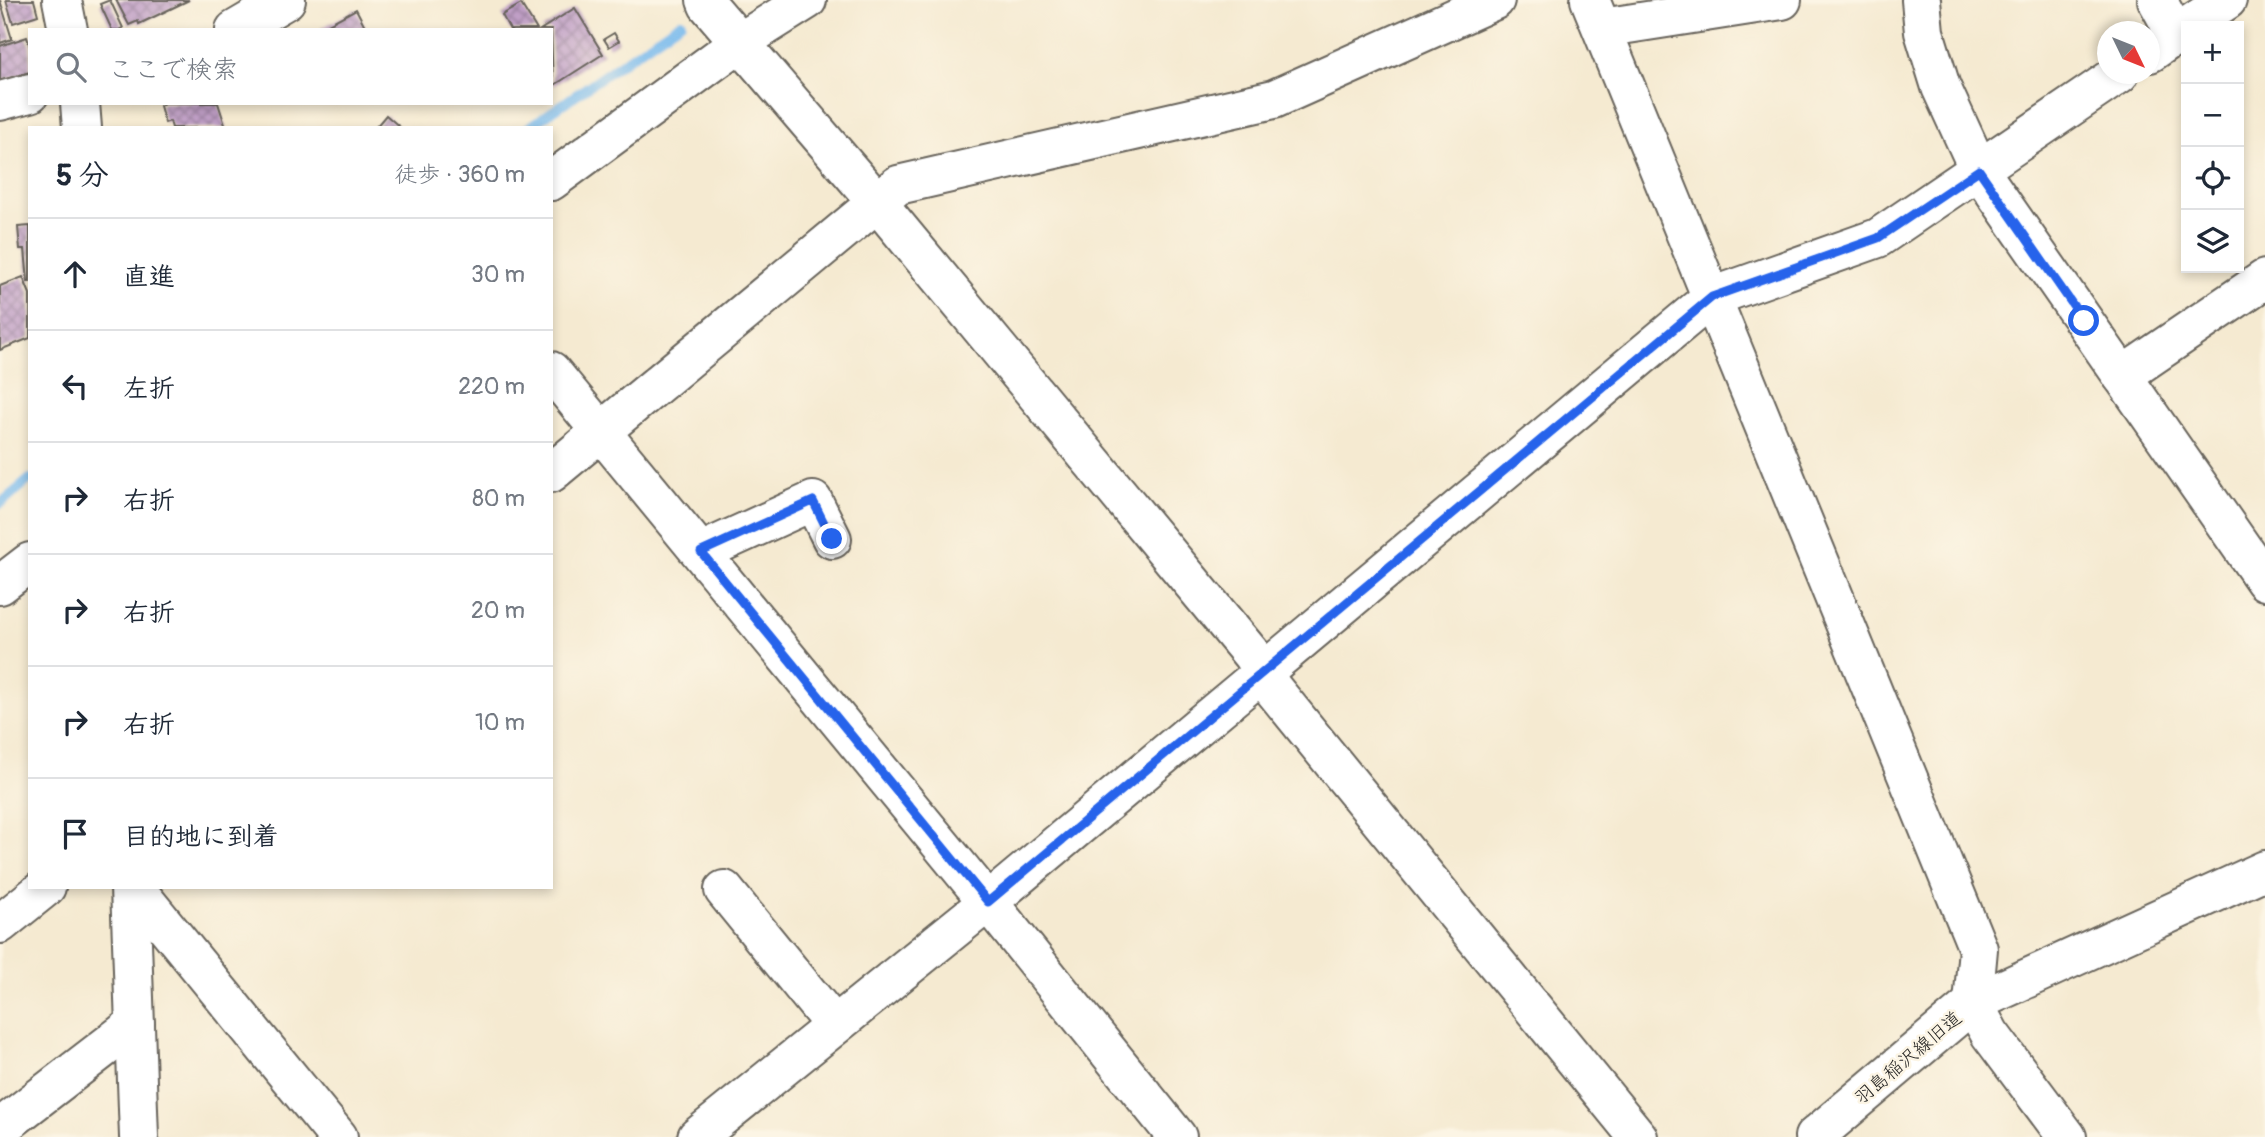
<!DOCTYPE html>
<html lang="ja">
<head>
<meta charset="utf-8">
<style>
	:root { --surface:#fff; --page:#f2f2f3; --text:#1f2937; --muted:#747a83; --line:#e0e1e3 }
	body { margin:0; font-family:Pangolin,"Klee One",sans-serif; background:var(--page); color:var(--text) }
	.controls { position:absolute; right:21px; top:21px; display:grid; overflow:hidden; border-radius:0px; box-shadow:0 4px 10px #0003 }
	.controls button { width:63px; height:63px; display:grid; place-items:center; padding:0; border:0; border-bottom:2px solid var(--line); background:var(--surface); color:var(--text); font:35px sans-serif }
	.compass { position:absolute; left:2097px; top:21px; width:63px; height:63px; border-radius:50%; background:var(--surface); box-shadow:0 4px 10px #0003; rotate:133deg }
	.stop { position:absolute; width:21px; height:21px; margin:-16px; border:5px solid #2563eb; border-radius:50%; background:#fff }
	.stop.end { background:#2563eb; border-color:#fff; box-shadow:0 2px 7px #0008 }
	.list { margin:0; padding:0; list-style:none }
	h2 { display:flex; justify-content:space-between; align-items:center; height:91px; margin:0; padding:0 28px; font-size:30px }
	h2 small { font-size:23px; font-weight:400; color:var(--muted) }
	.list li { display:grid; grid-template-columns:46px 1fr auto; gap:21px; align-items:center; box-sizing:border-box; height:112px; padding:0 28px; border-top:2px solid var(--line) }
	.list b { display:block; font-size:26px; white-space:nowrap }
	.list em { font-size:23px; font-style:normal; color:var(--muted) }
	.icon { flex:none; width:38px; height:38px; fill:none; stroke:currentColor; stroke-width:2; stroke-linecap:round; stroke-linejoin:round }
	.map { position:relative; flex:none; width:2265px; height:1137px; overflow:hidden }
	.search { position:absolute; background:var(--surface); box-shadow:0 4px 10px #0003; left:28px; top:28px; width:525px; height:77px; display:flex; align-items:center; gap:18px; box-sizing:border-box; padding:0 24px; border-radius:0px; color:var(--muted); font-size:26px }
	.panel { position:absolute; background:var(--surface); box-shadow:0 4px 10px #0003; left:28px; top:126px; width:525px; height:763px; border-radius:0px }
	.map>svg:first-child { display:block }
	.lines { fill:none; stroke-linecap:round; stroke-linejoin:round }
	.stream { stroke:#78baed; stroke-width:10 }
	.building { fill:url(#building-cross-hatch) }
	.minor-casing { stroke:#68645b; stroke-width:42 }
	.minor { stroke:#fff; stroke-width:38 }
	.route { stroke:#2563eb; stroke-width:9 }
	.labels { text-anchor:middle; dominant-baseline:central; stroke-width:5; stroke-linejoin:round; paint-order:stroke }
	.street-label { font-size:19px; fill:#1c1c1c; stroke:#fcf5e5 }
</style>
</head>
<body>
<div class="map">
<svg width="2265" height="1137" viewBox="0 0 2265 1137">
	<defs>
		<pattern id="building-cross-hatch" width="8" height="8" patternUnits="userSpaceOnUse" patternTransform="scale(1.75)"><rect width="8" height="8" fill="#c09fc6"/><path d="M0 0l8 8M0 8l8-8" fill="none" stroke="#9b81a0"/></pattern>
	</defs>
	<rect width="100%" height="100%" fill="#fcf5e5"/>
	<filter id="ink" filterUnits="userSpaceOnUse"><feTurbulence type="fractalNoise" baseFrequency=".0143" numOctaves="2"/><feDisplacementMap in="SourceGraphic" scale="14" xChannelSelector="R" yChannelSelector="G"/><feConvolveMatrix kernelMatrix="1 2 1 2 8 2 1 2 1" color-interpolation-filters="sRGB"/></filter>
	<filter id="wash" filterUnits="userSpaceOnUse"><feTurbulence type="fractalNoise" baseFrequency=".00686" numOctaves="4" result="noise"/><feDisplacementMap in="SourceGraphic" scale="28" xChannelSelector="R" yChannelSelector="G"/><feGaussianBlur stdDeviation="1.57" result="paint"/><feColorMatrix in="noise" values="0 0 0 0 0 0 0 0 0 0 0 0 0 0 0 0 0 1.4 0 .05"/><feComposite in="paint" operator="in"/></filter>
	<g filter="url(#wash)">
		<rect width="100%" height="100%" fill="#f5ead1"/>
		<g class="lines">
			<g class="stream">
				<path d="M528,128L681,22"/>
				<path d="M0,504L30,479"/>
			</g>
		</g>
		<g id="blocks">
			<g class="building">
				<path d="M0,0L12,39L0,43Z"/>
				<path d="M6,0H34L38,15L13,23Z"/>
				<path d="M110,0L123,28L119,30H112L100,4Z"/>
				<path d="M116,0H189L139,24L138,21L129,25Z"/>
				<path d="M521,4L537,30H510L502,15Z"/>
				<path d="M575,8L603,54L553,86L551,30H540Z"/>
				<path d="M356,9L367,30H322L321,28Z"/>
				<path d="M614,33L619,41L609,47L604,39Z"/>
				<path d="M27,37L30,47V72L0,81V46Z"/>
				<path d="M164,103H218L226,128H172L170,121L165,123L160,106Z"/>
				<path d="M386,115L401,128H375Z"/>
				<path d="M30,226V282H28L25,249H20L18,227Z"/>
				<path d="M23,277L30,294V338L0,350V286Z"/>
			</g>
		</g>
	</g>
	<g filter="url(#ink)">
		<use href="#blocks" fill-opacity="0" stroke="#68645b" stroke-width="2"/>
		<g class="lines">
			<g class="minor-casing">
				<g id="minor">
					<path d="M62,0L68,30"/>
					<path d="M706,0L708,5L876,201L1252,655L1273,689L1638,1137"/>
					<path d="M1590,0L1978,949L1973,1003"/>
					<path d="M1921,0L1924,32L1941,87L1979,170L2265,581"/>
					<path d="M2157,0L2176,35"/>
					<path d="M2188,26L2227,0"/>
					<path d="M1602,28L1782,0"/>
					<path d="M235,30L286,0"/>
					<path d="M2150,53L2186,28"/>
					<path d="M0,101L30,93"/>
					<path d="M80,103L82,128"/>
					<path d="M551,181L740,42L807,0"/>
					<path d="M551,371L988,902L1177,1137"/>
					<path d="M2122,376L2265,279"/>
					<path d="M551,473L898,185L1274,99L1495,0"/>
					<path d="M701,552L813,501L832,539"/>
					<path d="M0,585L30,562"/>
					<path d="M130,887L139,1137"/>
					<path d="M134,887L338,1137"/>
					<path d="M724,890L834,1025"/>
					<path d="M0,924L46,887"/>
					<path d="M1973,1003L1990,1034L2067,1137"/>
					<path d="M0,1128L135,1024"/>
					<path d="M697,1137L988,902L1712,297L1878,238L2119,74"/>
					<path d="M1814,1137L1973,1003L2265,870"/>
				</g>
			</g>
			<use href="#minor" class="minor"/>
		</g>
	</g>
	<g class="lines" filter="url(#ink)">
		<path class="route" d="M832,539L813,501L701,552L988,902L1712,297L1878,238L1979,170L2084,321"/>
	</g>
	<g class="labels">
		<g class="street-label">
			<text transform="translate(1908 1058) rotate(-40)">羽島稲沢線旧道</text>
		</g>
	</g>
</svg>
<div class="controls">
<button>+</button>
<button>−</button>
<button><svg class="icon" aria-label="locate" viewBox="0 0 24 24"><circle cx="12" cy="12" r="6"/><path d="M12 2v4M12 18v4M2 12h4M18 12h4"/></svg></button>
<button><svg class="icon" aria-label="layers" viewBox="0 0 24 24"><path d="M12 4l9 5-9 5-9-5zM3 14l9 5 9-5"/></svg></button>
</div>
<svg class="compass" viewBox="-18 -18 36 36"><path d="M0-13l5 13h-10z" fill="#e53935"/><path d="M0 13l5-13h-10z" fill="#747a83"/></svg>
<div class="stop" style="left:2084px;top:321px"></div>
<div class="stop end" style="left:832px;top:539px"></div>
<div class="search"><svg class="icon" aria-label="search" viewBox="0 0 24 24"><circle cx="10" cy="10" r="6"/><path d="M15 15l6 6"/></svg>ここで検索</div>
<section class="panel">
<h2>5 分<small>徒歩 · 360 m</small></h2>
<ul class="list">
<li><svg class="icon" aria-label="ahead" viewBox="0 0 24 24"><path d="M12 20V5M6 11l6-6 6 6"/></svg><div><b>直進</b></div><em>30 m</em></li>
<li><svg class="icon" aria-label="left" viewBox="0 0 24 24"><path d="M17 20v-9H6M10 6l-5 5 5 5"/></svg><div><b>左折</b></div><em>220 m</em></li>
<li><svg class="icon" aria-label="right" viewBox="0 0 24 24"><path d="M7 20v-9h11M14 6l5 5-5 5"/></svg><div><b>右折</b></div><em>80 m</em></li>
<li><svg class="icon" aria-label="right" viewBox="0 0 24 24"><path d="M7 20v-9h11M14 6l5 5-5 5"/></svg><div><b>右折</b></div><em>20 m</em></li>
<li><svg class="icon" aria-label="right" viewBox="0 0 24 24"><path d="M7 20v-9h11M14 6l5 5-5 5"/></svg><div><b>右折</b></div><em>10 m</em></li>
<li><svg class="icon" aria-label="arrive" viewBox="0 0 24 24"><path d="M6 21V4h12l-3 4 3 4H6"/></svg><div><b>目的地に到着</b></div></li>
</ul>
</section>
</div>
</body>
</html>
